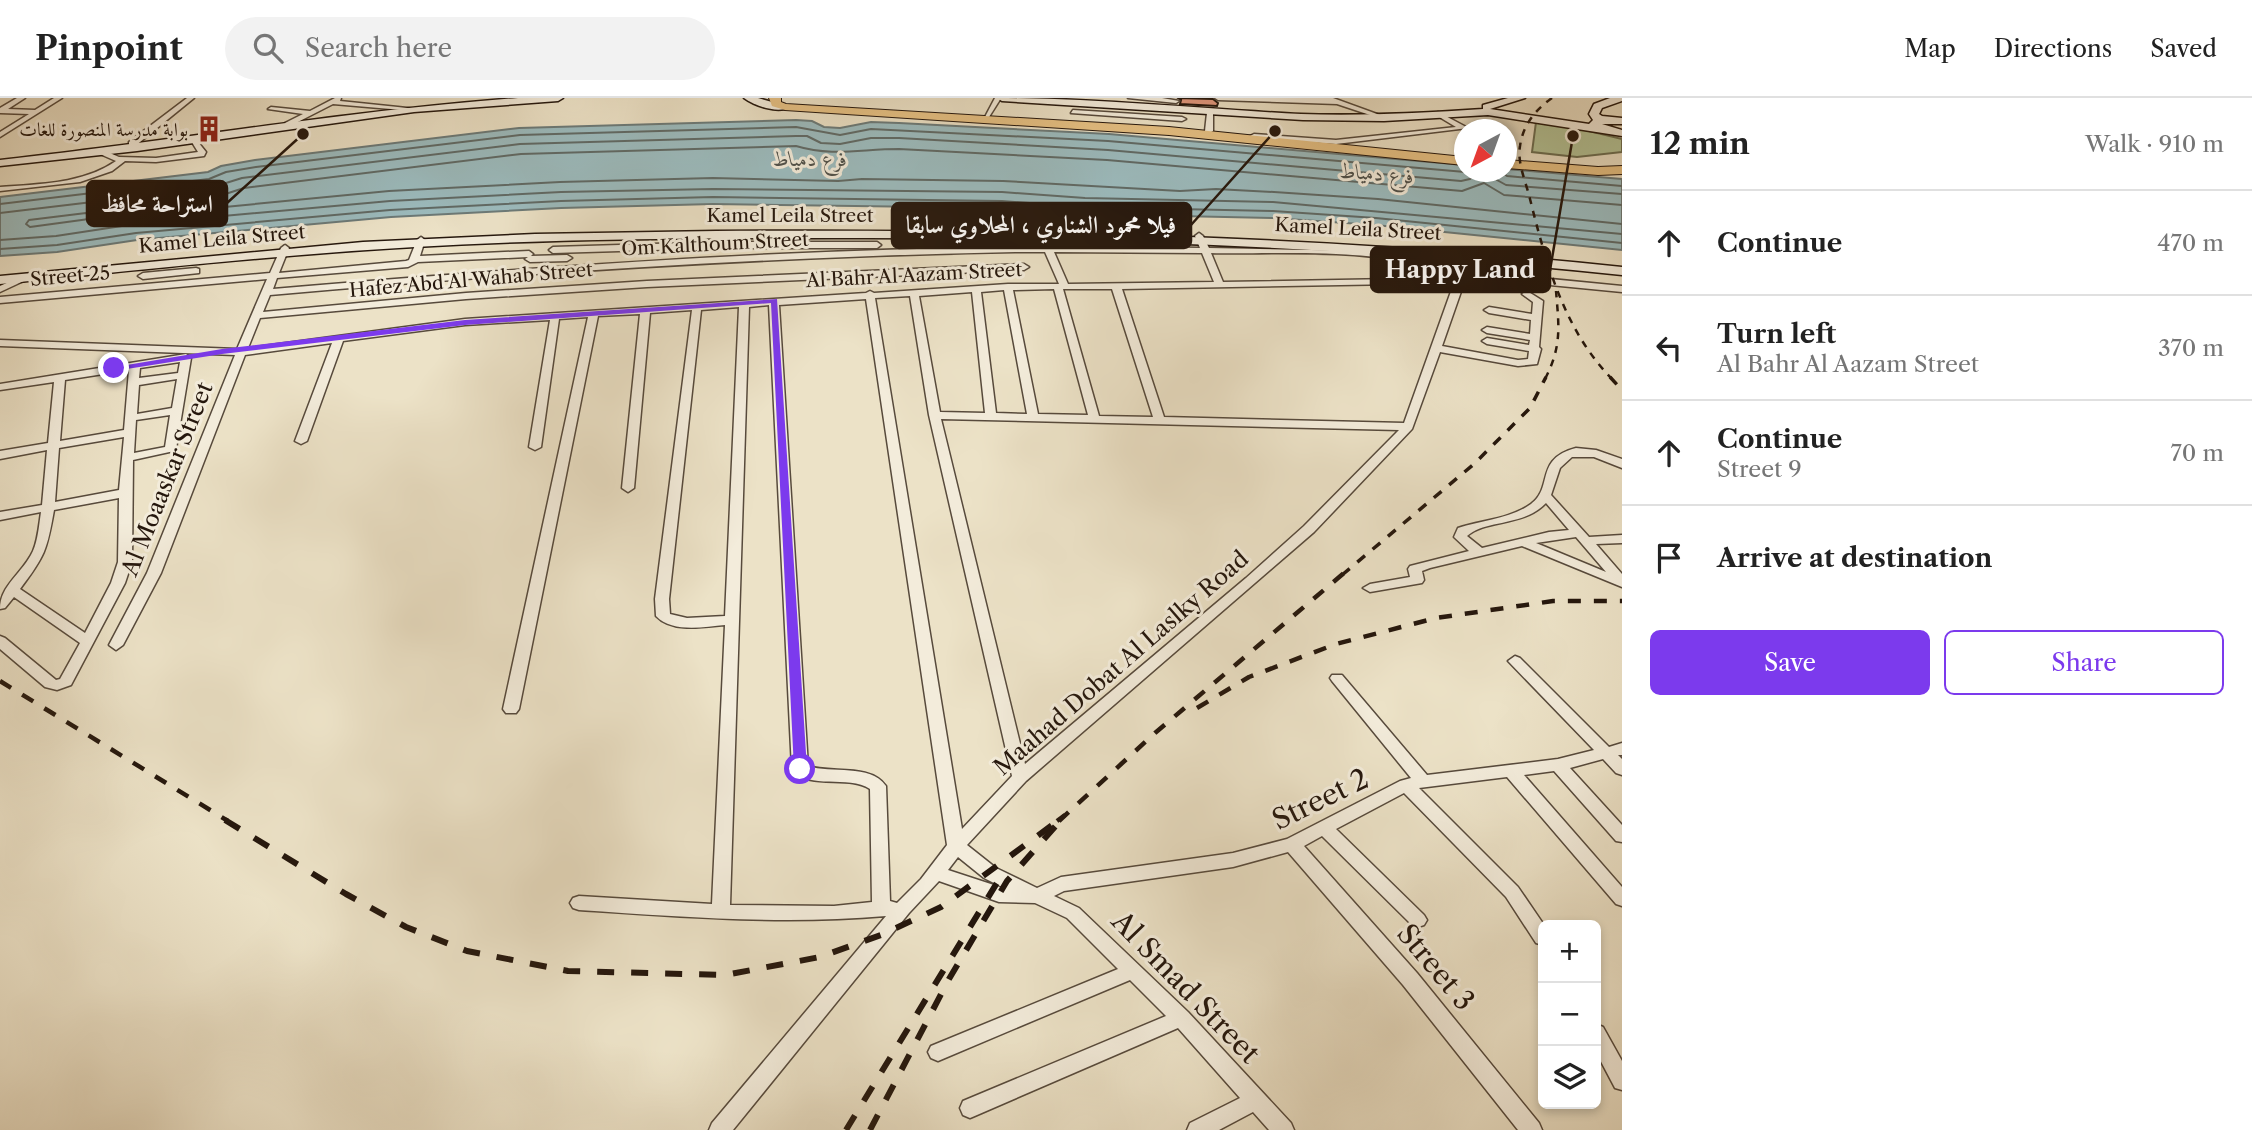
<!DOCTYPE html>
<html lang="en">
<head>
<meta charset="utf-8">
<style>
	:root { --surface:#fff; --page:#f2f2f2; --text:#222; --muted:#767676; --line:#e0e0e0; --accent:#7c3aed }
	body { margin:0; font-family:"Libre Caslon Text",Amiri,serif; background:var(--page); color:var(--text) }
	.controls { position:absolute; right:21px; bottom:21px; display:grid; overflow:hidden; border-radius:10px; box-shadow:0 4px 10px #0003 }
	.controls button { width:63px; height:63px; display:grid; place-items:center; padding:0; border:0; border-bottom:2px solid var(--line); background:var(--surface); color:var(--text); font:35px sans-serif }
	.compass { position:absolute; left:1454px; top:21px; width:63px; height:63px; border-radius:50%; background:var(--surface); box-shadow:0 4px 10px #0003; rotate:221deg }
	.stop { position:absolute; width:21px; height:21px; margin:-16px; border:5px solid #7c3aed; border-radius:50%; background:#fff }
	.stop.end { background:#7c3aed; border-color:#fff; box-shadow:0 2px 7px #0008 }
	.list { margin:0; padding:0; list-style:none }
	h2 { display:flex; justify-content:space-between; align-items:center; height:91px; margin:0; padding:0 28px; font-size:30px }
	h2 small { font-size:23px; font-weight:400; color:var(--muted) }
	.list li { display:grid; grid-template-columns:46px 1fr auto; gap:21px; align-items:center; box-sizing:border-box; height:105px; padding:0 28px; border-top:2px solid var(--line) }
	.list b { display:block; font-size:26px; white-space:nowrap }
	.list p { margin:0; font-size:23px; white-space:nowrap; color:var(--muted) }
	.list em { font-size:23px; font-style:normal; color:var(--muted) }
	.actions { display:flex; gap:14px; padding:21px 28px }
	.actions a { flex:1; padding:16px 0; border:2px solid var(--accent); border-radius:10px; text-align:center; font-size:24px; color:var(--accent) }
	.actions .main { background:var(--accent); color:#fff }
	.icon { flex:none; width:38px; height:38px; fill:none; stroke:currentColor; stroke-width:2; stroke-linecap:round; stroke-linejoin:round }
	.map { position:relative; flex:none; width:1622px; height:1032px; overflow:hidden }
	header { display:flex; align-items:center; gap:42px; box-sizing:border-box; height:98px; padding:0 35px; background:var(--surface); border-bottom:2px solid var(--line) }
	header strong { font-size:33px }
	nav { display:flex; gap:38px; margin-inline-start:auto; font-size:24px }
	.search { width:490px; height:63px; background:var(--page); display:flex; align-items:center; gap:18px; box-sizing:border-box; padding:0 24px; border-radius:38px; color:var(--muted); font-size:26px }
	main { display:flex }
	aside { flex:1; background:var(--surface) }
	.map>svg:first-child { display:block }
	.green { fill:#b4c498; stroke:#6c6e52; stroke-width:2 }
	.water { fill:#9cbcbf; stroke:#6c7a78; stroke-width:2 }
	.lines { fill:none; stroke-linecap:round; stroke-linejoin:round }
	.shore { stroke:#606a66; stroke-width:2 }
	.building { fill:#e0977d; stroke:#25170d; stroke-width:2 }
	.street-casing { stroke:#574a3c; stroke-width:3 }
	.secondary-casing { stroke:#25170d; stroke-width:3 }
	.primary-casing { stroke:#25170d; stroke-width:2 }
	.street { fill:#f3ecdb; fill-rule:evenodd }
	.secondary { fill:#f3ecdb; fill-rule:evenodd }
	.primary { fill:#e6c184; fill-rule:evenodd }
	.rail-far3 { stroke:#25170d; stroke-width:2.5; stroke-dasharray:7 7; stroke-linecap:butt }
	.rail-far2 { stroke:#25170d; stroke-width:3.5; stroke-dasharray:10 10; stroke-linecap:butt }
	.rail-far1 { stroke:#25170d; stroke-width:4.5; stroke-dasharray:13 13; stroke-linecap:butt }
	.rail { stroke:#25170d; stroke-width:6; stroke-dasharray:17 17; stroke-linecap:butt }
	.route { fill:#7c3aed }
	.labels { text-anchor:middle; dominant-baseline:central; stroke-width:6; stroke-linejoin:round; paint-order:stroke }
	.far-poi-label { font-size:19px; fill:#25170d; stroke:#f3ecdb; text-anchor:end }
	.far-street-label { font-size:19px; fill:#25170d; stroke:#f3ecdb }
	.far-water-label { font-size:21px; font-style:italic; fill:#4f514b; stroke:#f3ecdb }
	.street-label { font-size:23px; fill:#25170d; stroke:#f3ecdb }
	.near-street-label { font-size:28px; fill:#25170d; stroke:#f3ecdb }
	.leader { fill:none; stroke:#25170d; stroke-width:2.5 }
	.callout-dot { fill:#25170d; stroke:#f3ecdb; stroke-width:2.5 }
	.callout { fill:#25170d; stroke:#25170d; stroke-width:2.5 }
	.callout-label { font-size:24px; text-anchor:middle; font-weight:bold; fill:#fff }
</style>
</head>
<body>
<header>
<strong>Pinpoint</strong>
<div class="search"><svg class="icon" aria-label="search" viewBox="0 0 24 24"><circle cx="10" cy="10" r="6"/><path d="M15 15l6 6"/></svg>Search here</div>
<nav><a>Map</a><a>Directions</a><a>Saved</a></nav>
</header>
<main>
<div class="map">
<svg width="1622" height="1032" viewBox="0 0 1622 1032">
	<rect width="100%" height="100%" fill="#ece2c7"/>
	<filter id="stains"><feTurbulence type="fractalNoise" baseFrequency=".00286" numOctaves="4"/><feColorMatrix values="0 0 0 0 .2 0 0 0 0 .09 0 0 0 0 .02 0 0 0 .5 -.17"/></filter>
	<radialGradient id="worn" r=".72"><stop offset=".6" stop-color="#630" stop-opacity="0"/><stop offset="1" stop-color="#630" stop-opacity=".3"/></radialGradient>
	<path class="green" d="M1536,24L1560,26L1622,41V54L1577,59L1532,54Z"/>
	<path class="water" d="M796,22L812,23L824,29L840,30L871,24L899,25L1109,36L1464,67V74H1506L1507,71L1622,81V152L1375,127L1273,120L1084,116L1002,110L713,106L561,110L391,119L137,142L57,154L0,158V99L208,74L221,68L255,62L519,30Z"/>
	<g class="lines">
		<g class="shore">
			<path d="M1491,74L1497,82L1506,87L1622,96"/>
			<path d="M1501,74L1507,78L1622,88"/>
			<path d="M0,106L209,81L226,74L256,69L520,37L796,29L840,37L871,31L1108,43L1465,74"/>
			<path d="M1622,107L1504,97L1484,85L1462,93L1107,62L899,51C861,51 833,59 796,48L521,56L244,90L213,100L156,107L153,111L157,114L183,113L389,93L560,84L713,80L838,83L862,81L1003,83L1180,93L1216,91L1274,94L1378,101L1622,126"/>
			<path d="M0,115L210,90L242,80L520,46L796,38H807L821,45L840,46L871,40H899L1108,52L1461,83L1470,81L1478,74"/>
			<path d="M86,115L90,117L89,121L30,129L26,126L29,122Z"/>
			<path d="M0,142L56,138L135,126L390,103L561,94L713,91L1002,94L1085,100L1273,104L1622,136"/>
			<path d="M0,151L57,147L136,135L390,112L561,103L713,99L1002,103L1084,109L1273,113L1376,120L1622,145"/>
		</g>
	</g>
	<path class="building" d="M1178,0L1213,1L1218,5L1217,8L1180,6L1181,2Z"/>
	<g class="lines">
		<g class="street-casing">
			<g id="street">
				<path d="M17,0H25L8,11L35,12L54,0H62L0,39V34L29,16L0,15V10Z"/>
				<path d="M187,0H194L135,48H129V44Z"/>
				<path d="M335,0H341L340,3L417,11L414,13L333,6L288,29L285,25L303,16L268,11L271,9L310,13Z"/>
				<path d="M995,0H1001L989,19H985Z"/>
				<path d="M1128,0H1162L1179,3L1176,5Z"/>
				<path d="M1215,0H1333L1388,20L1382,21L1337,6L1218,2Z"/>
				<path d="M1073,12L1182,19L1186,21L1182,23L1071,15Z"/>
				<path d="M1210,13L1213,15V33L1209,35L1205,33L1207,15Z"/>
				<path d="M1438,14L1468,30L1336,46L1254,40L1250,38L1254,36L1336,42L1456,29L1436,17Z"/>
				<path d="M194,39L206,54L204,58L156,64L125,63L112,73L80,84L0,93V89C39,86 83,86 116,63L100,56L99,54L103,52L119,59L156,60L198,54L190,41Z"/>
				<path d="M1199,135L1203,138L1209,150L1366,153L1422,162L1445,169L1461,179L1510,177L1622,188V194L1510,183L1464,185L1442,248L1518,262L1528,261L1529,253L1487,246L1482,243L1487,240L1529,247L1530,242L1487,235L1482,232L1487,229L1530,236L1531,222L1489,215L1484,212L1489,209L1532,216L1533,204L1522,196L1527,193L1543,203L1539,249L1541,251L1537,266L1518,268L1440,254L1412,331L1314,434L1026,683L967,747L996,770L1037,790L1061,779L1233,755L1287,741L1400,683L1411,680L1332,583L1330,580L1332,577H1342L1427,677L1558,661L1594,652L1508,563L1515,558L1520,560L1609,649L1622,645V657H1618L1622,661V677L1616,675L1603,661L1570,670L1622,727V744L1616,743L1554,673L1524,677L1622,789V808L1616,806L1507,679L1419,690L1518,789L1544,827L1543,847L1536,845L1506,799L1404,695L1336,731L1424,817L1427,822L1424,827L1418,829L1412,827L1322,738L1304,748L1417,875L1539,1025L1542,1032H1518L1403,887L1288,754L1233,769L1064,793L1054,798L1079,810L1188,914L1291,1025L1294,1032H1269L1253,1014L1219,1032H1187L1190,1025L1240,1000L1178,930L977,1017L970,1020L963,1017L960,1010L963,1003L1166,918L1130,882L945,960L938,963L931,960L928,954L931,948L1118,871L1067,820L1035,805L999,804L939,783L909,815L733,1032H709L712,1025L886,818C784,827 681,819 579,812L573,810L570,805L573,800L579,798L712,806L725,527C703,529 672,535 656,518L655,501L692,212L650,215L634,390L628,394L622,390L640,216L598,218L519,611L516,615H506L503,611L588,219L559,221L541,349L535,352L529,349L550,222L465,227L343,243L307,343L301,346L295,343L332,245L245,257L161,475L123,547L116,552L109,547L147,475L235,257L0,248V242L237,251L267,181L0,205V199L270,175L281,150L285,147L289,150L279,175L406,163L409,162L417,142L421,139L425,142L420,158L529,153L533,156L531,158L567,157L572,160L567,163L530,164L525,161L528,159L418,164L408,169L277,180L273,191C581,165 890,143 1200,150L1195,138ZM1015,154H1045L1059,186H1008L874,195L870,193L866,195L465,221L248,250L260,220L466,201L647,189L1024,172L1029,169L1024,166L647,183L466,195L263,214L270,197C518,175 766,159 1015,154ZM1054,154L1202,155L1214,184L1068,186ZM1211,155C1274,157 1396,147 1448,180L1223,184ZM1454,185L1404,325L1164,319L1122,191ZM1054,191L1088,317L1038,316L1013,192ZM1063,191H1112L1153,319L1099,318ZM1004,192L1027,316L996,315L981,194ZM972,194L985,315L940,314L919,198ZM910,198L929,317L1012,678L962,731L875,200ZM866,201L947,747L921,781L897,805L890,803L886,688C870,665 831,676 808,668L779,207ZM769,207L792,671C809,693 848,676 870,691L872,804L834,808L730,807L749,209ZM739,209L725,518L687,520L670,516L669,501L701,212ZM941,321L1399,332L1304,428L1246,480L1025,666ZM958,759L984,780L1006,791L948,772Z"/>
				<path d="M719,144H877L881,147L877,150H719L553,155L549,152L553,149Z"/>
				<path d="M196,170L199,171V175L143,181L138,178L143,175Z"/>
				<path d="M22,178L30,180L0,194V188Z"/>
				<path d="M186,256L191,260L176,351L174,353L133,362L132,464L125,485L71,587L57,592L45,589L0,551V538L5,540L56,582L60,581L80,545L14,499L5,510L0,511C0,487 23,475 33,453C38,442 39,427 41,414L0,422V414L42,407L47,352L0,361V353L48,345L54,284L0,292V286ZM180,264L178,275L139,280L140,270ZM129,272L124,332L60,343L65,282ZM177,281L172,310L137,316L139,287ZM170,317L165,349L134,355L136,322ZM124,339L119,392L55,404L59,350ZM119,400L118,464L111,485L85,535L20,491C45,458 47,452 54,412Z"/>
				<path d="M1576,350L1596,352L1622,361V370L1594,359H1572L1560,370L1551,397L1589,439L1622,437V445L1596,446L1622,476V489L1522,448L1430,470L1422,473L1424,482L1422,485L1370,494L1363,490L1370,486L1410,479L1408,471L1410,468L1469,453L1454,439L1458,430C1482,422 1510,421 1531,406C1554,389 1534,361 1576,350ZM1546,405L1569,432L1549,434L1482,450L1467,438C1486,421 1523,429 1546,405ZM1576,439L1606,474L1536,445Z"/>
				<path d="M1596,926L1603,929L1622,963V992L1615,990L1596,954Z"/>
			</g>
		</g>
		<g class="secondary-casing">
			<g id="secondary">
				<path d="M518,0H563L558,3L414,14L137,53L0,68V62C173,43 344,13 518,0Z"/>
				<path d="M744,0H758L790,9C778,16 755,8 744,0Z"/>
				<path d="M997,0C1099,0 1200,11 1301,16C1362,18 1423,15 1483,11V7L1508,0H1525L1490,11L1589,26L1593,22L1589,16L1594,6L1610,0H1622V3L1602,10L1599,16L1602,18L1622,20V26H1602L1622,32V38L1488,17L1384,23L1303,22L1002,3Z"/>
				<path d="M716,133C1019,131 1320,137 1622,169V177C1359,149 1096,139 831,140C692,140 553,141 415,149C276,157 138,172 0,186V178L363,144L535,136Z"/>
			</g>
		</g>
		<g class="primary-casing">
			<g id="primary">
				<path d="M769,0H781V4L786,6L1169,29L1464,59V67L1169,37L785,12L772,8Z"/>
				<path d="M1506,62L1598,69L1622,68V76L1598,77L1506,70Z"/>
			</g>
		</g>
		<use href="#street" class="street"/>
		<use href="#secondary" class="secondary"/>
		<use href="#primary" class="primary"/>
		<g class="rail-far3">
			<path d="M1552,0C1535,12 1523,27 1520,48C1517,65 1526,84 1530,101C1546,165 1564,232 1612,281"/>
			<path d="M1545,281C1562,248 1559,229 1556,193"/>
		</g>
		<g class="rail-far2">
			<path d="M1610,279L1622,292"/>
			<path d="M1342,477L1474,366L1530,310L1546,279"/>
		</g>
		<g class="rail-far1">
			<path d="M0,583L228,723"/>
			<path d="M1197,610L1249,579L1336,546L1436,520L1553,503H1622"/>
			<path d="M1057,723L1065,717"/>
			<path d="M1059,723L1155,635L1344,475"/>
		</g>
		<g class="rail">
			<path d="M225,722L346,796L406,829L467,853L568,873L725,877L820,859L881,837L941,809L1059,722"/>
			<path d="M846,1032L1003,775"/>
			<path d="M870,1032L949,881L1007,783L1061,722"/>
		</g>
	</g>
	<path class="route" d="M777,201L807,671L800,676L794,671L771,205L465,227L222,256L114,273L109,270L222,251L465,222Z"/>
	<defs>
		<g id="building-bare" transform="scale(2.1)"><path d="M-4-6H4V6H1V3H-1V6H-4ZM-2.5-4.3h1.7v1.8h-1.7ZM.8-4.3h1.7v1.8H.8ZM-2.5-1h1.7V.8h-1.7ZM.8-1h1.7V.8H.8Z" fill="#8f2418" stroke="#f3ecdb" stroke-width="2.5" paint-order="stroke"/></g>
	</defs>
	<g fill-rule="evenodd">
		<use href="#building-bare" x="209" y="31"/>
	</g>
	<g class="labels">
		<g class="far-poi-label">
			<text x="188" y="31">بوابة مدرسة المنصورة للغات</text>
		</g>
		<g class="far-street-label">
			<text x="790" y="117">Kamel Leila Street</text>
			<text transform="translate(1358 131) rotate(3)">Kamel Leila Street</text>
			<text transform="translate(222 141) rotate(-5)">Kamel Leila Street</text>
			<text transform="translate(715 146) rotate(-3)">Om Kalthoum Street</text>
			<text transform="translate(914 177) rotate(-3)">Al Bahr Al Aazam Street</text>
			<text transform="translate(70 178) rotate(-5)">Street 25</text>
			<text transform="translate(471 182) rotate(-5)">Hafez Abd Al Wahab Street</text>
		</g>
		<g class="far-water-label">
			<text x="810" y="60">فرع دمياط</text>
			<text transform="translate(1377 75) rotate(5)">فرع دمياط</text>
		</g>
		<g class="street-label">
			<text transform="translate(167 381) rotate(-68)">Al Moaaskar Street</text>
			<text transform="translate(1121 565) rotate(-41)">Maahad Dobat Al Laslky Road</text>
		</g>
		<g class="near-street-label">
			<text transform="translate(1320 701) rotate(-26)">Street 2</text>
			<text transform="translate(1436 869) rotate(50)">Street 3</text>
			<text transform="translate(1186 889) rotate(46)">Al Smad Street</text>
		</g>
	</g>
	<path class="leader" d="M303 36L227 105M1275 33L1191 127M1573 38L1550 172"/>
	<g class="callout-dot">
		<circle cx="303" cy="36" r="7"/>
		<circle cx="1275" cy="33" r="7"/>
		<circle cx="1573" cy="38" r="7"/>
	</g>
	<g class="callout">
		<rect x="87" y="83" width="140" height="45" rx="7"/>
		<rect x="892" y="105" width="299" height="45" rx="7"/>
		<rect x="1371" y="149" width="179" height="45" rx="7"/>
	</g>
	<g class="callout-label">
		<text x="157" y="114">استراحة محافظ</text>
		<text x="1041" y="135">فيلا محمود الشناوي ، المحلاوي سابقا</text>
		<text x="1460" y="180">Happy Land</text>
	</g>
	<rect width="100%" height="100%" filter="url(#stains)"/>
	<rect width="100%" height="100%" fill="url(#worn)"/>
</svg>
<div class="controls">
<button>+</button>
<button>−</button>
<button><svg class="icon" aria-label="layers" viewBox="0 0 24 24"><path d="M12 4l9 5-9 5-9-5zM3 14l9 5 9-5"/></svg></button>
</div>
<svg class="compass" viewBox="-18 -18 36 36"><path d="M0-13l5 13h-10z" fill="#e53935"/><path d="M0 13l5-13h-10z" fill="#767676"/></svg>
<div class="stop" style="left:800px;top:671px"></div>
<div class="stop end" style="left:114px;top:270px"></div>
</div>
<aside>
<h2>12 min<small>Walk · 910 m</small></h2>
<ul class="list">
<li><svg class="icon" aria-label="ahead" viewBox="0 0 24 24"><path d="M12 20V5M6 11l6-6 6 6"/></svg><div><b>Continue</b></div><em>470 m</em></li>
<li><svg class="icon" aria-label="left" viewBox="0 0 24 24"><path d="M17 20v-9H6M10 6l-5 5 5 5"/></svg><div><b>Turn left</b><p>Al Bahr Al Aazam Street</p></div><em>370 m</em></li>
<li><svg class="icon" aria-label="ahead" viewBox="0 0 24 24"><path d="M12 20V5M6 11l6-6 6 6"/></svg><div><b>Continue</b><p>Street 9</p></div><em>70 m</em></li>
<li><svg class="icon" aria-label="arrive" viewBox="0 0 24 24"><path d="M6 21V4h12l-3 4 3 4H6"/></svg><div><b>Arrive at destination</b></div></li>
</ul>
<div class="actions"><a class="main">Save</a><a>Share</a></div>
</aside>
</main>
</body>
</html>
